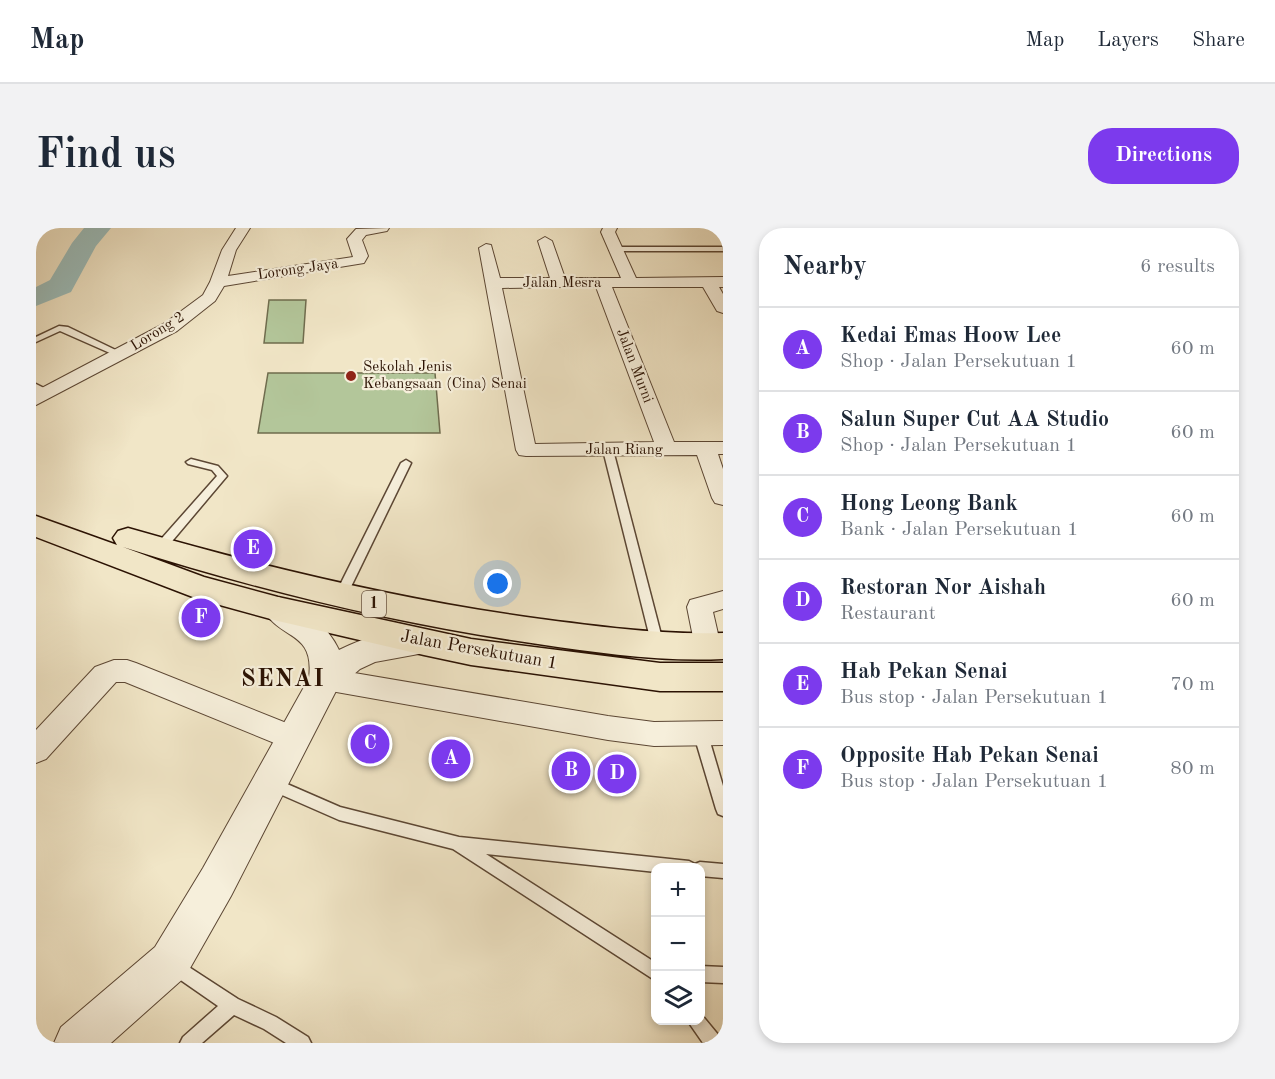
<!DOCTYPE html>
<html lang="en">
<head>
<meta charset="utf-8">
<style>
	:root { --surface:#fff; --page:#f2f2f3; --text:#1f2937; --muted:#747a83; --line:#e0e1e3; --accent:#7c3aed }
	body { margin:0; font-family:"Old Standard TT",serif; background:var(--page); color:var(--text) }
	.controls { position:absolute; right:18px; bottom:18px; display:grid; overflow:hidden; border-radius:12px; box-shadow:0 3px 9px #0003 }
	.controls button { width:54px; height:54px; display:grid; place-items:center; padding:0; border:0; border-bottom:2px solid var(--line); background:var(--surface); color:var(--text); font:30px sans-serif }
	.you { position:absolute; left:462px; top:356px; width:21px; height:21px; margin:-15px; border:4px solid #fff; border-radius:50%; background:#1a73e8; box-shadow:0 0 0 9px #1a73e833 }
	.badge { display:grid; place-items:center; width:39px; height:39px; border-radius:50%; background:var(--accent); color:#fff; font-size:20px; font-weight:700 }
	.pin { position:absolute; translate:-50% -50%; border:3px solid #fff; box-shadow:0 2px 6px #0006 }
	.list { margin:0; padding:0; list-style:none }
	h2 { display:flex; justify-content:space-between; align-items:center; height:78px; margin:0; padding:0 24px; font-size:26px }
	h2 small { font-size:20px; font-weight:400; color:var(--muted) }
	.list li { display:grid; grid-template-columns:39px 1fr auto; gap:18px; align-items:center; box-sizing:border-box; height:84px; padding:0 24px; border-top:2px solid var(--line) }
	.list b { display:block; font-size:22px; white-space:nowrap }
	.list p { margin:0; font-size:20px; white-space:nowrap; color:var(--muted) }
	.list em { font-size:20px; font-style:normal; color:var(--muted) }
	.icon { flex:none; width:33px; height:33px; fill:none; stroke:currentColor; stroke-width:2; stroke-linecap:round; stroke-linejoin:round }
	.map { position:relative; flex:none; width:687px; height:815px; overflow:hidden; border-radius:24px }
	header { display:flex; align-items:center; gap:36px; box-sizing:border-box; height:84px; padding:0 30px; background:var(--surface); border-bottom:2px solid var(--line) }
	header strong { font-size:28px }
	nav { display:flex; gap:33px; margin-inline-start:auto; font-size:21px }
	.intro { display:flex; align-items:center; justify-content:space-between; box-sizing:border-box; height:144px; padding:0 36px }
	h1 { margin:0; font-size:42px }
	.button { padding:15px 27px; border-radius:24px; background:var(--accent); color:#fff; font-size:21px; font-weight:700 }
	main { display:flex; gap:36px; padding:0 36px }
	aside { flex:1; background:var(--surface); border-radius:24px; box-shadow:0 3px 9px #0003 }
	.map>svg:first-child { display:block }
	.green { fill:#b3c69a; stroke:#6f6c4e; stroke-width:1.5 }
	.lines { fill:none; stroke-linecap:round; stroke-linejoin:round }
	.river { fill:#9cbebc; fill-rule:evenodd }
	.service-casing { stroke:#5c4734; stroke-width:3 }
	.minor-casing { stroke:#5c4734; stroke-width:2 }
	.tertiary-casing { stroke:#5c4734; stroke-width:2 }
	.trunk-casing { stroke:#2b1203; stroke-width:3 }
	.service { fill:#f6efdb; fill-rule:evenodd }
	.minor { fill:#f6efdb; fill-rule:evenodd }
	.tertiary { fill:#f6efdb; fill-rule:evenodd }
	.trunk { fill:#f1e6c7; fill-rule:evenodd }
	.poi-dot { fill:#8f2418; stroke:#f6efdb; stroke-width:2 }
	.labels { text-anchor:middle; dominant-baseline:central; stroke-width:4.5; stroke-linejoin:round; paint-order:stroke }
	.far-street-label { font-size:15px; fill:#2b1203; stroke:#f6efdb }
	.far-poi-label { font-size:15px; fill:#2b1203; stroke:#f6efdb; text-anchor:start }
	.shield { fill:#f6efdb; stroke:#685444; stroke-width:1.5 }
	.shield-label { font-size:16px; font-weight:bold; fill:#2b1203 }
	.street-label { font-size:18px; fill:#2b1203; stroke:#f6efdb }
	.district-label { font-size:24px; font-weight:bold; letter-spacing:1.5px; fill:#2b1203; stroke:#f6efdb }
</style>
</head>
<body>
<header>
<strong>Map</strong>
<nav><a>Map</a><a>Layers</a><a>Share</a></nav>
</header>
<div class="intro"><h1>Find us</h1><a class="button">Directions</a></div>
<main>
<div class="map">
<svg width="687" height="815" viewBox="0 0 687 815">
	<rect width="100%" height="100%" fill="#f1e6c7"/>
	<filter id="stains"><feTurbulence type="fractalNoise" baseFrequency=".00333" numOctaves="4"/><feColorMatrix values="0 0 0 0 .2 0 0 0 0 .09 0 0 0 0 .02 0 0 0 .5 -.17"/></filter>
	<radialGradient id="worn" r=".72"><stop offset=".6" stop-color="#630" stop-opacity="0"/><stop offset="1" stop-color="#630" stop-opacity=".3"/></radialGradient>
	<g class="green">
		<path d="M233,72H270L267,115H228Z"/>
		<path d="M232,145H399L404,205H222Z"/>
	</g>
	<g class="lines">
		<path class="river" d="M48,0H75L60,18L35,64L0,78V59L14,52L36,15Z"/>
		<g class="service-casing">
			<g id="service">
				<path d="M687,19V23H580L577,21L580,19Z"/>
				<path d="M23,98L32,99L90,127L83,129L24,103L0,114V109Z"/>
				<path d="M0,156L14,163L15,165L11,168L0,163Z"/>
				<path d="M572,219L577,222L628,418L626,421H618L616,418L567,222Z"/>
				<path d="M155,231L182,238L191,248L127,324H119L118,321L119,318L181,248L176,242L152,236L150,234Z"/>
				<path d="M370,232L375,235L310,369L304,373L300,372L298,369L365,235Z"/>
				<path d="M665,501L670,503L672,507L687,558V588L682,586L680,581L658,507L660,503Z"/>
				<path d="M235,549L304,579L423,609L653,633L659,636L664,634L687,636V650L664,648V640H620V644L450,626L620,735V753L417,621L303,592L230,560L228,555L230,550Z"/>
				<path d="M139,730L202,771L240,789L272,809L275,815H250L228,801L198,787L166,815H144L147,809L182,778L133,744L131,738L133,732Z"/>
				<path d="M664,738L687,739V755L664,754Z"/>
				<path d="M665,786L684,809L687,815H667L651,792H664Z"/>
			</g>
		</g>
		<g class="minor-casing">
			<g id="minor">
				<path d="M200,0H214L200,22L192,48L317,29L311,11L320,1L353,0L351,3L330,7L326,12L332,28L328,35L188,58L179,73L141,103L0,177V163L129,95L167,67L174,54L186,22Z"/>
				<path d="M567,0H581L579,4L600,50L687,49V59H683L687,66V85L681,83L667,59H576L638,214H687V226H682L687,241V277L679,275L676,270L661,227L490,228L483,227L480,222L443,20L450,16L455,17L464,50H514L502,13L509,9L516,13L529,50H585L565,4ZM524,59H560L618,214L499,216L466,60Z"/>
				<path d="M687,363V381L677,384L685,419L681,426L672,429L663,426L659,419L651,379L654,372Z"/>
				<path d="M78,432H91L100,435L268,502L272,511L268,520L258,523L89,454H80L10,531L0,535V502L59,439Z"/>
				<path d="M289,440L572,488L618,494L687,493V517L618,518L572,512L289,462L280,459L276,451L280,443Z"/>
			</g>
		</g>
		<g class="tertiary-casing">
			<path id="tertiary" d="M242,369C267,377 292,398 303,422C330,408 370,396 399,405L404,414L399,423L339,434L324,441L301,461L195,668L149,749L75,815H18L25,799L119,719L167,640L273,450C279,402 244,413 227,381L231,373Z"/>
		</g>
		<g class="trunk-casing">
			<path id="trunk" d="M0,288L81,317L77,310L82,303L92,300C228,339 364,372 505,391C566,399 626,407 687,405V431C625,434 563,425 502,416C360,396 223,362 87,319L168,349L242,369L435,411L624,435H687V463H624L435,437L388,427L242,393L162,371L0,309Z"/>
		</g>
		<use href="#service" class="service"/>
		<use href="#minor" class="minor"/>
		<use href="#tertiary" class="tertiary"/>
		<use href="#trunk" class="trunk"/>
	</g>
	<circle class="poi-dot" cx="315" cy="148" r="6"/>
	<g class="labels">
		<g class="far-street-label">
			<text transform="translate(262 42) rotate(-8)">Lorong Jaya</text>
			<text x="526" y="55">Jalan Mesra</text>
			<text transform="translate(122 104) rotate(-32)">Lorong 2</text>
			<text transform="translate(598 138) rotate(69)">Jalan Murni</text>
			<text x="588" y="222">Jalan Riang</text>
		</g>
		<g class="far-poi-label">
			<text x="327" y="139">Sekolah Jenis<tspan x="327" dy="17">Kebangsaan (Cina) Senai</tspan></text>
		</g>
		<rect class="shield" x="326" y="363" width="24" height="26" rx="4.5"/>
		<g class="shield-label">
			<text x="338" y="376">1</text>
		</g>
		<g class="street-label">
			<text transform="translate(443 422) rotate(10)">Jalan Persekutuan 1</text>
		</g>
		<g class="district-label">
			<text x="247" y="452">SENAI</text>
		</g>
	</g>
	<rect width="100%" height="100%" filter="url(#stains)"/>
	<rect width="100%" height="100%" fill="url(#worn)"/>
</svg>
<div class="controls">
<button>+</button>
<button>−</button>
<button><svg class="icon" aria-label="layers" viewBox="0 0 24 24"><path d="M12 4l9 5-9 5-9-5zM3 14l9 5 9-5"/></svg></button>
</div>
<div class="you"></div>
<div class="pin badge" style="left:415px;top:531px">A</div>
<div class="pin badge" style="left:535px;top:543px">B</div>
<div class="pin badge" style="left:334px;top:516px">C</div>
<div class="pin badge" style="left:581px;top:546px">D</div>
<div class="pin badge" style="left:217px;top:321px">E</div>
<div class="pin badge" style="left:165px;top:390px">F</div>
</div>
<aside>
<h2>Nearby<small>6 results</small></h2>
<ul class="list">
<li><span class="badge">A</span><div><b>Kedai Emas Hoow Lee</b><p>Shop · Jalan Persekutuan 1</p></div><em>60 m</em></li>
<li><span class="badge">B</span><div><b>Salun Super Cut AA Studio</b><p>Shop · Jalan Persekutuan 1</p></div><em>60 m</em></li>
<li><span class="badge">C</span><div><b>Hong Leong Bank</b><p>Bank · Jalan Persekutuan 1</p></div><em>60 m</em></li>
<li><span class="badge">D</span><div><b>Restoran Nor Aishah</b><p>Restaurant</p></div><em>60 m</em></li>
<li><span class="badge">E</span><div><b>Hab Pekan Senai</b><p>Bus stop · Jalan Persekutuan 1</p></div><em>70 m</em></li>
<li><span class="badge">F</span><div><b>Opposite Hab Pekan Senai</b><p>Bus stop · Jalan Persekutuan 1</p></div><em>80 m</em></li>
</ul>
</aside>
</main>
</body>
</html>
